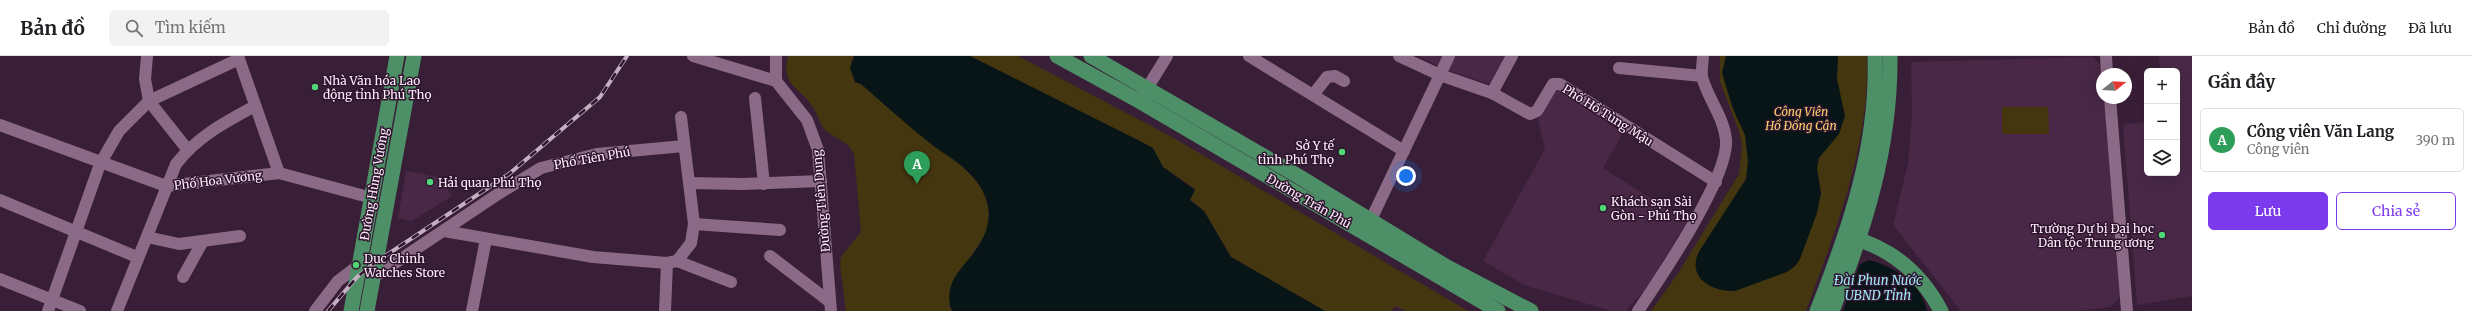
<!DOCTYPE html>
<html lang="vi">
<head>
<meta charset="utf-8">
<style>
	:root { --surface:#fff; --page:#f2f2f2; --text:#202124; --muted:#757577; --line:#e0e0e0; --accent:#7c3aed }
	body { margin:0; font-family:Merriweather,serif; background:var(--page); color:var(--text) }
	.controls { position:absolute; right:12px; top:12px; display:grid; overflow:hidden; border-radius:6px; box-shadow:0 4px 16px #0002 }
	.controls button { width:36px; height:36px; display:grid; place-items:center; padding:0; border:0; border-bottom:1px solid var(--line); background:var(--surface); color:var(--text); font:20px sans-serif }
	.compass { position:absolute; left:2096px; top:12px; width:36px; height:36px; border-radius:50%; background:var(--surface); box-shadow:0 4px 16px #0002; rotate:72deg }
	.you { position:absolute; left:1406px; top:120px; width:14px; height:14px; margin:-10px; border:3px solid #fff; border-radius:50%; background:#1a73e8; box-shadow:0 0 0 6px #1a73e833 }
	.badge { display:grid; place-items:center; width:26px; height:26px; border-radius:50%; background:var(--accent); color:#fff; font-size:13px; font-weight:700 }
	.pin { position:absolute; translate:-50% -33px; filter:drop-shadow(0 1px 2px #0008) }
	.pin::after { content:''; position:absolute; top:21px; width:14px; height:12px; background:inherit; clip-path:polygon(0 0,100% 0,50% 100%) }
	.list { margin:0; padding:0; list-style:none }
	h2 { display:flex; justify-content:space-between; align-items:center; height:52px; margin:0; padding:0 16px; font-size:17px }
	h2 small { font-size:13px; font-weight:400; color:var(--muted) }
	.list li { display:grid; grid-template-columns:26px 1fr auto; gap:12px; align-items:center; box-sizing:border-box; height:64px; margin:0 8px 8px; padding:0 8px; border:1px solid var(--line); border-radius:6px }
	.list b { display:block; font-size:15px; white-space:nowrap }
	.list p { margin:0; font-size:13px; white-space:nowrap; color:var(--muted) }
	.list em { font-size:13px; font-style:normal; color:var(--muted) }
	.actions { display:flex; gap:8px; padding:12px 16px }
	.actions a { flex:1; padding:9px 0; border:1px solid var(--accent); border-radius:6px; text-align:center; font-size:14px; color:var(--accent) }
	.actions .main { background:var(--accent); color:#fff }
	.icon { flex:none; width:22px; height:22px; fill:none; stroke:currentColor; stroke-width:2; stroke-linecap:round; stroke-linejoin:round }
	.map { position:relative; flex:none; width:2192px; height:255px; overflow:hidden }
	header { display:flex; align-items:center; gap:24px; box-sizing:border-box; height:56px; padding:0 20px; background:var(--surface); border-bottom:1px solid var(--line) }
	header strong { font-size:19px }
	nav { display:flex; gap:22px; margin-inline-start:auto; font-size:14px }
	.search { width:280px; height:36px; background:var(--page); display:flex; align-items:center; gap:10px; box-sizing:border-box; padding:0 14px; border-radius:6px; color:var(--muted); font-size:15px }
	main { display:flex }
	aside { flex:1; background:var(--surface) }
	.map>svg:first-child { display:block }
	.built { fill:#482846 }
	.green { fill:#44360f }
	.water { fill:#071517 }
	.lines { fill:none; stroke-linecap:round; stroke-linejoin:round }
	.minor { stroke:#8a6a87; stroke-width:12 }
	.major { stroke:#4d8f66; stroke-width:15 }
	.rail-casing { stroke:#c5b0c3; stroke-width:4 }
	.rail { stroke:#2e142d; stroke-width:2.5; stroke-dasharray:8; stroke-linecap:butt }
	.poi-dot { fill:#50d675; stroke:#2e142d; stroke-width:1.5 }
	.labels { text-anchor:middle; dominant-baseline:central; stroke-width:3; stroke-linejoin:round; paint-order:stroke }
	.poi-label { font-size:12px; fill:#ffedfd; stroke:#2e142d; text-anchor:start }
	.park-label { font-size:12px; font-style:italic; fill:#f6d16b; stroke:#2e142d }
	.street-label { font-size:12px; fill:#ffedfd; stroke:#2e142d }
	.water-label { font-size:13px; font-style:italic; fill:#9de9f6; stroke:#2e142d }
</style>
</head>
<body>
<header>
<strong>Bản đồ</strong>
<div class="search"><svg class="icon" aria-label="search" viewBox="0 0 24 24"><circle cx="10" cy="10" r="6"/><path d="M15 15l6 6"/></svg>Tìm kiếm</div>
<nav><a>Bản đồ</a><a>Chỉ đường</a><a>Đã lưu</a></nav>
</header>
<main>
<div class="map">
<svg width="2192" height="255" viewBox="0 0 2192 255">
	<rect width="100%" height="100%" fill="#391e37"/>
	<g class="built">
		<path d="M1418,0H1507L1493,29L1444,13Z"/>
		<path d="M2159,0H2192V240L2137,249L2123,69L2147,65V117H2177V15H2160Z"/>
		<path d="M2093,1L2102,11V42H2104L2120,241L2110,251L2078,255H1961L1893,169L1908,107L1912,58L1911,6Z"/>
		<path d="M1556,33L1623,77L1603,112L1687,165L1650,227L1626,255H1612L1526,230L1483,205L1545,93L1538,64Z"/>
		<path d="M406,115L439,121L452,140L412,165L398,162Z"/>
	</g>
	<g class="green">
		<path d="M788,0H854L851,6L855,26L861,28L931,87L962,110L973,121L983,135L988,150L990,165L984,181L969,203L949,249L952,255H846L840,209L841,201L861,176L854,98C848,85 839,85 829,77C820,71 819,60 813,51C801,32 780,29 788,0Z"/>
		<path d="M970,0H1018L1172,81L1468,255H1406L1396,250L1390,255H1325L1231,201L1204,155L1190,144L1195,133L1163,111L1152,92Z"/>
		<path d="M1720,0H1867C1870,89 1836,173 1806,255H1651L1677,219L1739,118L1742,89L1739,75L1720,26Z"/>
		<path d="M2048,51L2049,78H2002V51Z"/>
	</g>
	<g class="water">
		<path d="M854,0H970L1138,84L1153,92L1163,111L1195,134L1190,144L1204,155L1231,201L1325,255H952C944,233 955,219 968,204C997,171 996,140 963,111C953,102 941,96 931,88C907,69 884,48 861,28L855,26L850,12Z"/>
		<path d="M1726,0H1838L1837,23L1845,60L1839,78L1819,102L1817,112L1821,137L1817,157L1800,203L1795,210L1787,216L1735,235C1711,236 1685,221 1700,194L1746,123L1748,105L1745,79L1733,53L1722,17Z"/>
		<path d="M1869,204C1895,211 1921,227 1927,255H1843L1860,208Z"/>
	</g>
	<g class="lines">
		<g class="minor">
			<path d="M147,0L145,23L149,45L187,93"/>
			<path d="M238,0L279,117"/>
			<path d="M693,0L776,25"/>
			<path d="M776,0V25L807,64L818,94L831,255"/>
			<path d="M1249,0L1404,95"/>
			<path d="M1399,0L1440,19L1492,37L1530,58L1537,55L1553,28H1560L1716,126"/>
			<path d="M2106,0L2107,18"/>
			<path d="M1619,12L1702,20"/>
			<path d="M1492,37L1512,0"/>
			<path d="M1143,39L1167,0"/>
			<path d="M1313,39L1327,21L1335,20L1344,25"/>
			<path d="M755,42L764,128"/>
			<path d="M2110,42L2127,255"/>
			<path d="M0,69L166,130L279,117L372,142"/>
			<path d="M689,127L742,128L821,125"/>
			<path d="M0,144L137,201"/>
			<path d="M694,168L780,174"/>
			<path d="M1367,172L1449,0"/>
			<path d="M444,175L593,201L667,207"/>
			<path d="M147,181L179,188L240,180"/>
			<path d="M770,200L830,246"/>
			<path d="M677,205L731,226"/>
			<path d="M183,221L203,185"/>
			<path d="M374,221L498,138L541,112L597,98L684,90"/>
			<path d="M0,223L80,255"/>
			<path d="M48,255L100,108L119,75L149,45L239,3"/>
			<path d="M117,255L176,108C197,81 225,66 255,50"/>
			<path d="M315,255L338,225L359,209"/>
			<path d="M472,255L486,183"/>
			<path d="M665,255L667,207L677,205L691,187L694,168L681,61"/>
			<path d="M1638,255C1661,221 1729,121 1726,84C1724,61 1708,43 1702,21C1701,15 1703,6 1703,0"/>
		</g>
		<g class="major">
			<path d="M1057,0L1139,45L1498,255"/>
			<path d="M1091,0L1298,120L1447,211L1531,255"/>
			<path d="M1850,181C1891,192 1921,217 1941,255"/>
			<path d="M351,255L397,0"/>
			<path d="M367,255L414,0"/>
			<path d="M1817,255C1850,172 1878,90 1875,0"/>
			<path d="M1832,255C1865,173 1891,90 1890,0"/>
		</g>
		<g class="rail-casing">
			<path id="rail" d="M328,255L357,221L376,206L509,118L600,41L627,0"/>
		</g>
		<use href="#rail" class="rail"/>
	</g>
	<g class="poi-dot">
		<circle cx="315" cy="31" r="4"/>
		<circle cx="1342" cy="96" r="4"/>
		<circle cx="430" cy="126" r="4"/>
		<circle cx="1603" cy="152" r="4"/>
		<circle cx="2162" cy="179" r="4"/>
		<circle cx="356" cy="209" r="4"/>
	</g>
	<g class="labels">
		<g class="poi-label">
			<text x="323" y="24">Nhà Văn hóa Lao<tspan x="323" dy="14">động tỉnh Phú Thọ</tspan></text>
			<text x="1334" y="89" text-anchor="end">Sở Y tế<tspan x="1334" dy="14">tỉnh Phú Thọ</tspan></text>
			<text x="438" y="126">Hải quan Phú Thọ</text>
			<text x="1611" y="145">Khách sạn Sài<tspan x="1611" dy="14">Gòn - Phú Thọ</tspan></text>
			<text x="2154" y="172" text-anchor="end">Trường Dự bị Đại học<tspan x="2154" dy="14">Dân tộc Trung ương</tspan></text>
			<text x="364" y="202">Duc Chinh<tspan x="364" dy="14">Watches Store</tspan></text>
		</g>
		<g class="park-label">
			<text x="1801" y="55">Công Viên<tspan x="1801" dy="14">Hồ Đồng Cận</tspan></text>
		</g>
		<g class="street-label">
			<text transform="translate(1608 59) rotate(32)">Phố Hồ Tùng Mậu</text>
			<text transform="translate(592 102) rotate(-10)">Phố Tiên Phú</text>
			<text transform="translate(218 124) rotate(-7)">Phố Hoa Vương</text>
			<text transform="translate(374 128) rotate(-80)">Đường Hùng Vương</text>
			<text transform="translate(821 145) rotate(-95)">Đường Tiên Dung</text>
			<text transform="translate(1309 145) rotate(30)">Đường Trần Phú</text>
		</g>
		<g class="water-label">
			<text x="1878" y="224">Đài Phun Nước<tspan x="1878" dy="15">UBND Tỉnh</tspan></text>
		</g>
	</g>
</svg>
<div class="controls">
<button>+</button>
<button>−</button>
<button><svg class="icon" aria-label="layers" viewBox="0 0 24 24"><path d="M12 4l9 5-9 5-9-5zM3 14l9 5 9-5"/></svg></button>
</div>
<svg class="compass" viewBox="-18 -18 36 36"><path d="M0-13l5 13h-10z" fill="#e53935"/><path d="M0 13l5-13h-10z" fill="#757577"/></svg>
<div class="you"></div>
<div class="pin badge" style="left:917px;top:128px;background:#2e9e5b">A</div>
</div>
<aside>
<h2>Gần đây<small></small></h2>
<ul class="list">
<li><span class="badge" style="background:#2e9e5b">A</span><div><b>Công viên Văn Lang</b><p>Công viên</p></div><em>390 m</em></li>
</ul>
<div class="actions"><a class="main">Lưu</a><a>Chia sẻ</a></div>
</aside>
</main>
</body>
</html>
